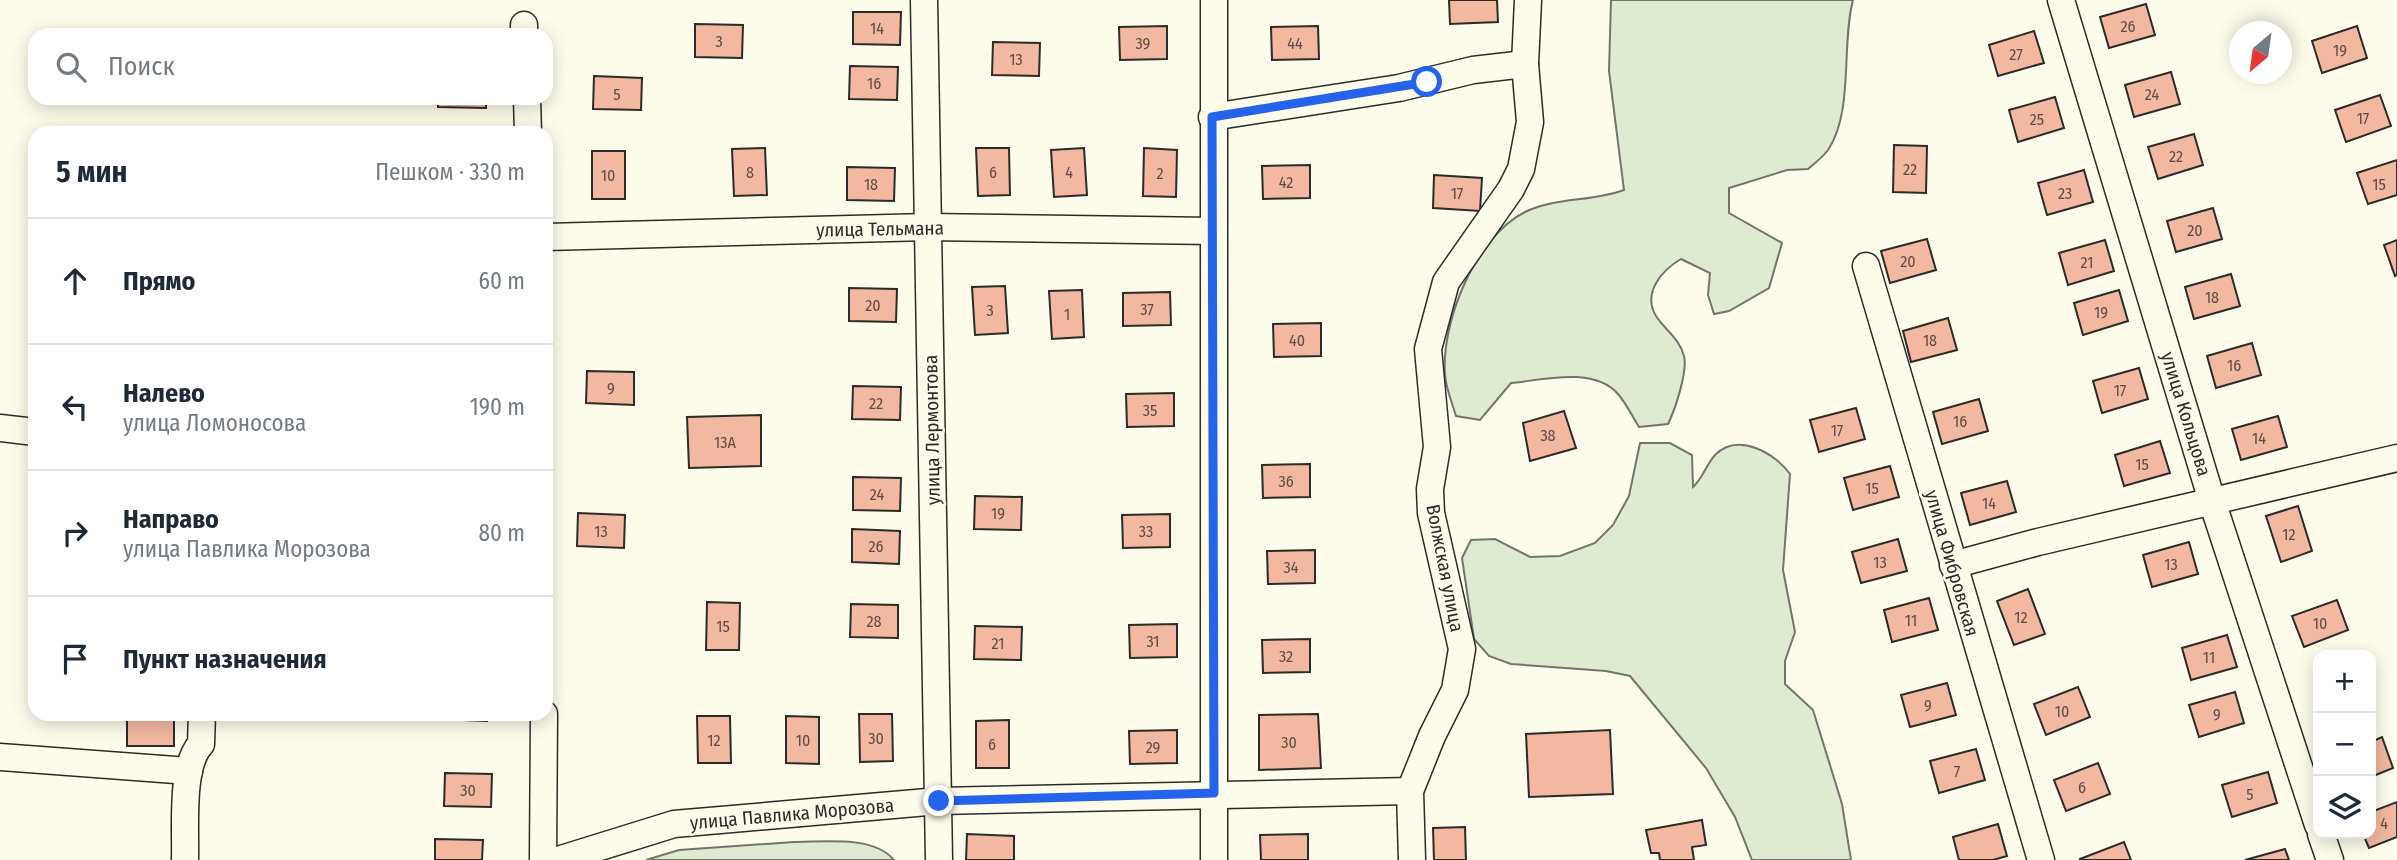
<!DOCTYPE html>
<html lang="ru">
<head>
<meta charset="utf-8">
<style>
	:root { --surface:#fff; --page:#f2f2f3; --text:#1f2937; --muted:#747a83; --line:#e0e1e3 }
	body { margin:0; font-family:"Fira Sans Condensed",sans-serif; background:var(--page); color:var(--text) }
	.controls { position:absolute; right:21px; bottom:21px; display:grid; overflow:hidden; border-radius:14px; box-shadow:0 4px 18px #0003 }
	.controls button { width:63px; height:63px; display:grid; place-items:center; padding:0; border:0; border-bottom:2px solid var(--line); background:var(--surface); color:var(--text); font:35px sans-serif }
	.compass { position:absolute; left:2229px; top:21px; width:63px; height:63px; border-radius:50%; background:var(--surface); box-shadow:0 4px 18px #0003; rotate:209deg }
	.stop { position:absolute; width:21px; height:21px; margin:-16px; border:5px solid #2563eb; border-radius:50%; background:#fff }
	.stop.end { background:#2563eb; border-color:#fff; box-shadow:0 2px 7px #0008 }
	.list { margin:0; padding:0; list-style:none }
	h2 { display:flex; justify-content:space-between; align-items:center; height:91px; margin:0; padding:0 28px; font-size:30px }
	h2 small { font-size:23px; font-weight:400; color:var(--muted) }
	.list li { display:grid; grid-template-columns:46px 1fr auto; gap:21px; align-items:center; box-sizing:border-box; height:126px; padding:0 28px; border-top:2px solid var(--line) }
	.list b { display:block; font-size:26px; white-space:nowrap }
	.list p { margin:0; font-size:23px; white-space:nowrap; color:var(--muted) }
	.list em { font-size:23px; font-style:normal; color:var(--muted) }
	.icon { flex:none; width:38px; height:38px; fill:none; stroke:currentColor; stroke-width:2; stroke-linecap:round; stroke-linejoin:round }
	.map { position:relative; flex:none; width:2397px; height:860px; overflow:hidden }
	.search { position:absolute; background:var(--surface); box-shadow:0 4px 18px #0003; left:28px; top:28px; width:525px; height:77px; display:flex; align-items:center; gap:18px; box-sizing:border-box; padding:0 24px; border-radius:21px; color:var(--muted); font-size:26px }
	.panel { position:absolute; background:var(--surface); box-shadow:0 4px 18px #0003; left:28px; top:126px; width:525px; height:595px; border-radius:21px }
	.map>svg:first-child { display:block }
	.green { fill:#deebd1; stroke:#74746e; stroke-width:2 }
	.building { fill:#f2b8a0; stroke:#2b2b2b; stroke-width:2 }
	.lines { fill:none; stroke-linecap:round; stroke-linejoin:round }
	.minor-casing { stroke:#2b2b2b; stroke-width:29 }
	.minor { stroke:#fdfbea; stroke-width:26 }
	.route { stroke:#2563eb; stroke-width:9 }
	.labels { text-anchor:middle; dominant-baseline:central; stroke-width:5; stroke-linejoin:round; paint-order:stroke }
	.number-label { font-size:16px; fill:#5d4e48 }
	.street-label { font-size:19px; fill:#2b2b2b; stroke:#fdfbea }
</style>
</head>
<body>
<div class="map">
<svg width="2397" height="860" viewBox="0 0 2397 860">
	<rect width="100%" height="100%" fill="#fdfbea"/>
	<g class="green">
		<path d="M1611,0H1853C1841,45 1854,111 1828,150C1823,157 1815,163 1808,169L1787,170L1729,188V213L1782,243L1769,288L1729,311L1714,314L1708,295L1710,273L1681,259C1662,270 1642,293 1656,316C1665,330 1680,339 1684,356C1688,371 1675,410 1668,424L1639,427C1632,416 1626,403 1618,394C1593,366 1543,380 1511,383L1480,420L1456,416C1452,403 1446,388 1445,375C1441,322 1475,237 1525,212C1555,197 1592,202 1624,190L1609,71Z"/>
		<path d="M1640,443H1670L1692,455L1693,487C1703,478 1706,465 1715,455C1738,432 1775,453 1790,474L1783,570L1795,632L1785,661V684L1813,710L1842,804L1851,860H1752L1735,817L1706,768L1630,676L1606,671L1511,664L1489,656L1474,639L1462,558L1471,540L1495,539L1530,557L1560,556L1595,543L1613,525L1629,496Z"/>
		<path d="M794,842C824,842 873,835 894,860H646L679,850Z"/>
	</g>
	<g class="building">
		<path d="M1449,0H1497L1498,22L1450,24Z"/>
		<path d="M2146,4L2155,35L2109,48L2100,17Z"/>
		<path d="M853,12H901L900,45L853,44Z"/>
		<path d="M695,24L743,25L742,58L695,57Z"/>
		<path d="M1167,26V59L1120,60L1119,27Z"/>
		<path d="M1318,26L1319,59L1272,60L1271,27Z"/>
		<path d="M2357,26L2367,58L2322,73L2312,41Z"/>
		<path d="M2034,31L2044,63L1998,76L1989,45Z"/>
		<path d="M993,42L1040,43L1039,76L992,75Z"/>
		<path d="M850,66L898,67L897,100L849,99Z"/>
		<path d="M2171,72L2180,104L2134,117L2125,85Z"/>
		<path d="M594,76L642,78L641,110L593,109Z"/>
		<path d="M2380,95L2391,126L2346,142L2335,110Z"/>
		<path d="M2055,97L2064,128L2018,142L2009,110Z"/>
		<path d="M438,98H486V108L438,107Z"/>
		<path d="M2194,134L2203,165L2158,179L2148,147Z"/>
		<path d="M1894,145L1927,146L1926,193L1893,192Z"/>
		<path d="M765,148L767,195L734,196L732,149Z"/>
		<path d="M976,148H1009L1010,195L978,196Z"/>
		<path d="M1084,148L1087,195L1054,197L1051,150Z"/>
		<path d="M1144,148L1177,150L1176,197L1143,196Z"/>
		<rect x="592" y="151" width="33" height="48"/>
		<path d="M2397,160V195L2368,204L2357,173Z"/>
		<path d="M1310,165V198L1263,199L1262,166Z"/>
		<path d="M847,167L895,168L894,201L847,200Z"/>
		<path d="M2084,170L2093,202L2047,215L2038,183Z"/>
		<path d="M1434,175L1482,178L1480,211L1433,208Z"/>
		<path d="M2213,208L2222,239L2176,252L2167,221Z"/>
		<path d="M1927,239L1936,270L1890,283L1881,251Z"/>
		<path d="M2105,240L2114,271L2068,285L2059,253Z"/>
		<path d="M2397,240V275L2395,276L2384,245Z"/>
		<path d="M2231,274L2240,306L2194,319L2185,287Z"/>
		<path d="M1005,286L1008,333L975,335L972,287Z"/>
		<path d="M849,288L897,289L896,322L849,321Z"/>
		<path d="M1082,290L1084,337L1052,339L1049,291Z"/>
		<path d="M2119,290L2128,321L2083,335L2074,303Z"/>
		<path d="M1170,292L1171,325L1123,326V293Z"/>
		<path d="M1948,318L1957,350L1911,362L1903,331Z"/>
		<path d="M1321,323V356L1274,357L1273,324Z"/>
		<path d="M2252,343L2261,375L2216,388L2207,356Z"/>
		<path d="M2139,368L2148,399L2102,413L2093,381Z"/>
		<path d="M587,371L634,372V405L586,403Z"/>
		<path d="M853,386L901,387L900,420L852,419Z"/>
		<path d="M1174,393V426L1127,427L1126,394Z"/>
		<path d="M1979,399L1988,431L1942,444L1933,412Z"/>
		<path d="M1856,408L1865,439L1819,452L1810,420Z"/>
		<path d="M1564,411L1576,448L1530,461L1523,423Z"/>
		<path d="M761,415V466L689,468L687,417Z"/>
		<path d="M2278,416L2287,447L2241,460L2232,429Z"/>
		<path d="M2160,441L2170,473L2124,486L2115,455Z"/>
		<path d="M1310,464V497L1263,498L1262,465Z"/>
		<path d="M1890,466L1899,497L1853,510L1844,478Z"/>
		<path d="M853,477L901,478L900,511L853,510Z"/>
		<path d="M2007,481L2016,512L1970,525L1961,493Z"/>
		<path d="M975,496L1022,497L1021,530L974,529Z"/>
		<path d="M2298,506L2312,551L2281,562L2266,516Z"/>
		<path d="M578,513L625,515L624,548L577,546Z"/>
		<path d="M1170,514V547L1123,548L1122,515Z"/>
		<path d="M852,529L900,531L899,564L852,562Z"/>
		<path d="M1898,539L1907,571L1861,583L1852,552Z"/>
		<path d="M2189,542L2198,574L2152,587L2143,555Z"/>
		<path d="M1315,550V583L1268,584L1267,551Z"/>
		<path d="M2028,589L2045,634L2014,645L1997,601Z"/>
		<path d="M1929,598L1938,630L1892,642L1884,610Z"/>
		<path d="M2337,600L2348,630L2304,647L2292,616Z"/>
		<path d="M707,602L740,603L739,650H706Z"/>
		<path d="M851,604L898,605V638L850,637Z"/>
		<path d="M1177,624V657L1130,658L1129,625Z"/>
		<path d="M975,626L1022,627L1021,660L974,659Z"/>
		<path d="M2227,635L2237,667L2191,680L2182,648Z"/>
		<path d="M1310,639V672L1263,673L1262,640Z"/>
		<path d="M1947,683L1956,715L1910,727L1901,695Z"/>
		<path d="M2078,687L2090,717L2046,735L2034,704Z"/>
		<path d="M2235,692L2244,723L2199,737L2189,705Z"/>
		<rect x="127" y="714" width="47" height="32"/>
		<path d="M439,714H487V721L439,719Z"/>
		<path d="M859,714H892L893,761L860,762Z"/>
		<path d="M1318,714L1321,768L1259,770V715Z"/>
		<path d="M697,716H730L731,763H698Z"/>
		<path d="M786,716L819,717V764L786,763Z"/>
		<path d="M1009,720V768H976V721Z"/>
		<path d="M1177,730V763L1130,764L1129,731Z"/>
		<path d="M1610,730L1613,794L1529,797L1526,734Z"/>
		<path d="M2382,737L2393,768L2371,777V742Z"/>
		<path d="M1976,749L1985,780L1939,793L1930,761Z"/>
		<path d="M2098,763L2110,794L2066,811L2054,780Z"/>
		<path d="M2268,772L2277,803L2232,817L2222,785Z"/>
		<path d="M445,773L492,774L491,807L444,806Z"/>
		<path d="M2397,802V837L2369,848L2363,834H2371V812Z"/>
		<path d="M1702,820L1706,845L1692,847L1694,860H1660L1659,853H1651L1646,830Z"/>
		<path d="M1998,824L2007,856L1993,860H1959L1953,837Z"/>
		<path d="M1465,827L1466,860H1434L1433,828Z"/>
		<path d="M967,834L1014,836V860H966Z"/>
		<path d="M1308,834V860H1261L1260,835Z"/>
		<path d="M435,839L483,840L482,860H435Z"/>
		<path d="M2124,842L2131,860H2080V859Z"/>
		<path d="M2285,849L2289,860H2245Z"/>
	</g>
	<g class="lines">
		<g class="minor-casing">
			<g id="minor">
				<path d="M924,0L939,860"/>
				<path d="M1214,0V860"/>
				<path d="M2061,0L2212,501L2318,825"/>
				<path d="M524,25V35"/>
				<path d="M527,98L528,133"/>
				<path d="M1212,117L1399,88L1473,70L1525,64"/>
				<path d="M546,237L928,227L1213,231"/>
				<path d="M1866,266L2041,860"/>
				<path d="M0,428L35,432"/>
				<path d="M1953,565L2038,542L2397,458"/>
				<path d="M0,757L189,771"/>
				<path d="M2321,834L2330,860"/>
				<path d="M185,860C186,829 180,766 201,744L202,714"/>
				<path d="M543,860L544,714"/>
				<path d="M558,860L674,824L939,801L1410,791"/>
				<path d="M1412,860L1410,791L1432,736L1455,690L1462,649L1431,513L1430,489L1437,447L1428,349L1446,282L1511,189L1521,169L1530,122L1525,64L1528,0"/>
			</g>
		</g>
		<use href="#minor" class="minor"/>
	</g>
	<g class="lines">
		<path class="route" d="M939,801L1214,793L1212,117L1427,82"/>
	</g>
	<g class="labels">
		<g class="number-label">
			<text x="2128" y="26">26</text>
			<text x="877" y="28">14</text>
			<text x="719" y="41">3</text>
			<text x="1143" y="43">39</text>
			<text x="1295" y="43">44</text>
			<text x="2340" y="50">19</text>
			<text x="2016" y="54">27</text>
			<text x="1016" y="59">13</text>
			<text x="874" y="83">16</text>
			<text x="617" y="94">5</text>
			<text x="2152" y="94">24</text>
			<text x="2363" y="118">17</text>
			<text x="2037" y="119">25</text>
			<text x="2176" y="156">22</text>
			<text x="1910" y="169">22</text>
			<text x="750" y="172">8</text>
			<text x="993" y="172">6</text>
			<text x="1069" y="172">4</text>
			<text x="1160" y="173">2</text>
			<text x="608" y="175">10</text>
			<text x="1286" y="182">42</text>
			<text x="871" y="184">18</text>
			<text x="2379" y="184">15</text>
			<text x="1457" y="193">17</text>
			<text x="2065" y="193">23</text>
			<text x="2195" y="230">20</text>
			<text x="1908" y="261">20</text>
			<text x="2087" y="262">21</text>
			<text x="2212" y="297">18</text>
			<text x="873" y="305">20</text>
			<text x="1147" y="309">37</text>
			<text x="990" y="310">3</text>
			<text x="2101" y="312">19</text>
			<text x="1067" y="314">1</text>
			<text x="1297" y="340">40</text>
			<text x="1930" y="340">18</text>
			<text x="2234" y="365">16</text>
			<text x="611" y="388">9</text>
			<text x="2120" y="390">17</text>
			<text x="876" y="403">22</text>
			<text x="1150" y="410">35</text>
			<text x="1960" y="421">16</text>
			<text x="1837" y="430">17</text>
			<text x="1548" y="435">38</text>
			<text x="2259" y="438">14</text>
			<text x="725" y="442">13А</text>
			<text x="2142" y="464">15</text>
			<text x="1286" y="481">36</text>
			<text x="1872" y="488">15</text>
			<text x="877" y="494">24</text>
			<text x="1989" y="503">14</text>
			<text x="998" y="513">19</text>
			<text x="601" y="531">13</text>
			<text x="1146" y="531">33</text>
			<text x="2289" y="534">12</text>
			<text x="876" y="546">26</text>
			<text x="1880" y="562">13</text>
			<text x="2171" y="564">13</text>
			<text x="1291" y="567">34</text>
			<text x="2021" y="617">12</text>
			<text x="1911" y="620">11</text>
			<text x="874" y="621">28</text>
			<text x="2320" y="623">10</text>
			<text x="723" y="626">15</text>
			<text x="1153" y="641">31</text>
			<text x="998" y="643">21</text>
			<text x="1286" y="656">32</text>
			<text x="2209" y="657">11</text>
			<text x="1928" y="705">9</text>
			<text x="2062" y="711">10</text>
			<text x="2217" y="714">9</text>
			<text x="876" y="738">30</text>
			<text x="714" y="740">12</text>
			<text x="803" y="740">10</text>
			<text x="1289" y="742">30</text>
			<text x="992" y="744">6</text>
			<text x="1153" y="747">29</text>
			<text x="1957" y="771">7</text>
			<text x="2082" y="787">6</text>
			<text x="468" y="790">30</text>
			<text x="2250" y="794">5</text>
			<text x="2384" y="823">4</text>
		</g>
		<g class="street-label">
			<text transform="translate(880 229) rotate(-1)">улица Тельмана</text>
			<text transform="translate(2186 414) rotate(73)">улица Кольцова</text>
			<text transform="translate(932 430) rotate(-91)">улица Лермонтова</text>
			<text transform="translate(1952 563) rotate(74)">улица Фибровская</text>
			<text transform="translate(1445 568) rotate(79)">Волжская улица</text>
			<text transform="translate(792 814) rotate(-5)">улица Павлика Морозова</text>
		</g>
	</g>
</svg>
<div class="controls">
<button>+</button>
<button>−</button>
<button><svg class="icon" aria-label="layers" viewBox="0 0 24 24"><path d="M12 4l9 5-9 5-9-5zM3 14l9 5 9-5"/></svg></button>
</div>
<svg class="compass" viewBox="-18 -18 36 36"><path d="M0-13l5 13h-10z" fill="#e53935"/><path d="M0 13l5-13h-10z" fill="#747a83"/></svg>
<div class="stop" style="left:1427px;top:82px"></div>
<div class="stop end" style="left:939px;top:801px"></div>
<div class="search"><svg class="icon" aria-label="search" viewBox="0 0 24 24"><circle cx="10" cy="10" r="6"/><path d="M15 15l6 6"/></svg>Поиск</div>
<section class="panel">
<h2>5 мин<small>Пешком · 330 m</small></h2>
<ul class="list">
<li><svg class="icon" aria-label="ahead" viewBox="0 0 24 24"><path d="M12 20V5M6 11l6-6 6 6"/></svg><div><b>Прямо</b></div><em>60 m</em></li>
<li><svg class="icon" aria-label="left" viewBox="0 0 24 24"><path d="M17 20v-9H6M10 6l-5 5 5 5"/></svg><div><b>Налево</b><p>улица Ломоносова</p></div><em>190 m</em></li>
<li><svg class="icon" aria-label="right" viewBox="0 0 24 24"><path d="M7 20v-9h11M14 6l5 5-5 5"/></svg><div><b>Направо</b><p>улица Павлика Морозова</p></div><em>80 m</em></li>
<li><svg class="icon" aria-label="arrive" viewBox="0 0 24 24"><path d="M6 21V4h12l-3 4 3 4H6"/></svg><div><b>Пункт назначения</b></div></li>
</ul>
</section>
</div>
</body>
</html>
